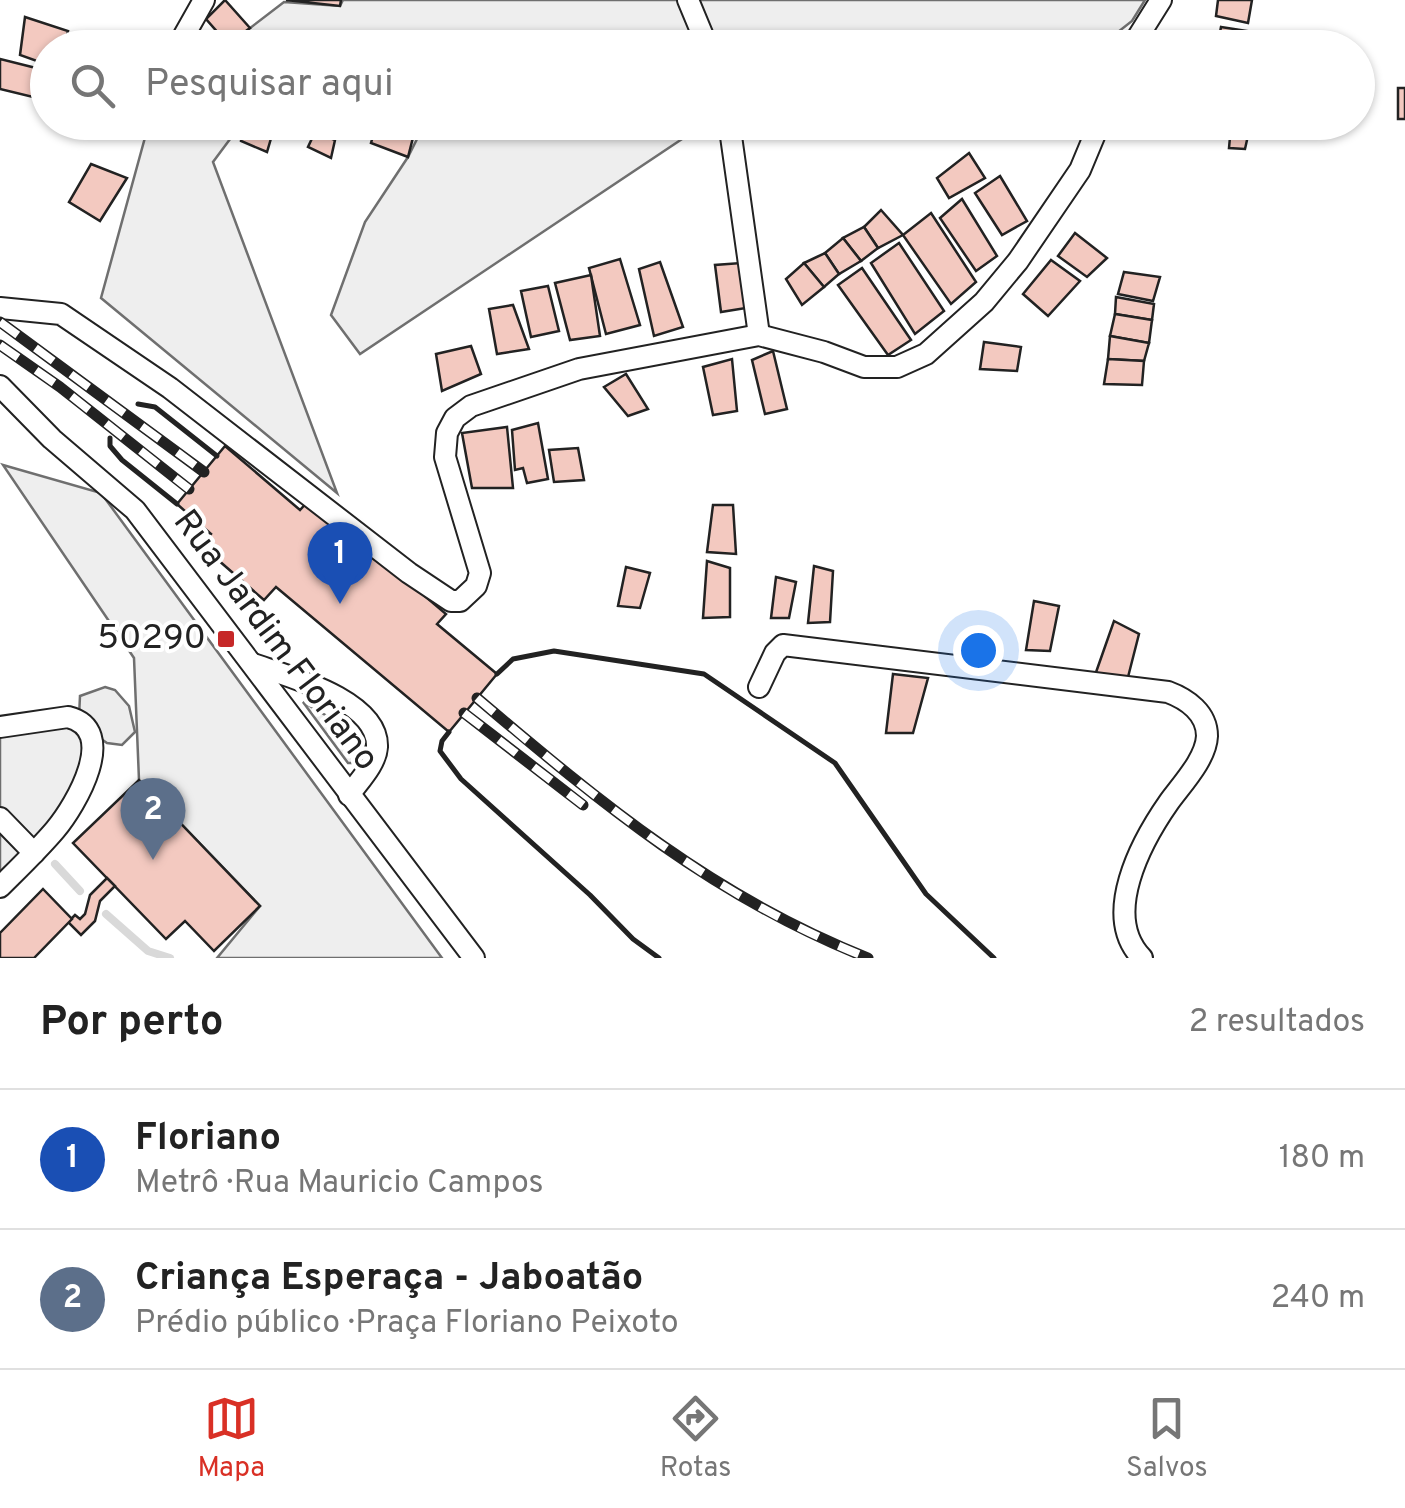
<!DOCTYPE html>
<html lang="pt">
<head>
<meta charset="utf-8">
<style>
	:root { --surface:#fff; --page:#f6f6f6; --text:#222; --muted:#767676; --line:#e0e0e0; --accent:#d93025 }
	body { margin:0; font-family:Overpass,sans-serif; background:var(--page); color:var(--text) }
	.you { position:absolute; left:978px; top:650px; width:35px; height:35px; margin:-25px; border:8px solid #fff; border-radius:50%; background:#1a73e8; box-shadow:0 0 0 15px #1a73e833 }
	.badge { display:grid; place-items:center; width:65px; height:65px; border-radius:50%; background:var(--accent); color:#fff; font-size:32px; font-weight:700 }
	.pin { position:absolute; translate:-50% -82px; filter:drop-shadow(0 2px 5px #0008) }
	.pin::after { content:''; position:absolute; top:52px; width:35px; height:30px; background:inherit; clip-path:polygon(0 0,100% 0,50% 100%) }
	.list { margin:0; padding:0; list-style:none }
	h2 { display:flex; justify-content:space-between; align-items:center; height:130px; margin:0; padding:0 40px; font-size:42px }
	h2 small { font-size:32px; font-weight:400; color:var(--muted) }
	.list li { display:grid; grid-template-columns:65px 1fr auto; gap:30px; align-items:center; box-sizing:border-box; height:140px; padding:0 40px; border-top:2px solid var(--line) }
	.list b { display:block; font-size:38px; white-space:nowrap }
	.list p { margin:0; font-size:32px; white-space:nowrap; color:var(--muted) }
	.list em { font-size:32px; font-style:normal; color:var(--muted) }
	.icon { flex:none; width:55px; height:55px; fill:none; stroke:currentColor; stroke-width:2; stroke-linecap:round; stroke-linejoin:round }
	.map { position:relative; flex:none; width:1405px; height:958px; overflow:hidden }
	.search { position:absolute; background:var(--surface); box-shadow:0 2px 8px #0004; left:30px; right:30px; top:30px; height:110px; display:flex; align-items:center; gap:25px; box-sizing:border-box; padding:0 35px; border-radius:55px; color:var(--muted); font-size:38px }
	.sheet { height:410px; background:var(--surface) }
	nav { display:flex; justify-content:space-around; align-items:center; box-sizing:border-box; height:140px; border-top:2px solid var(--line); background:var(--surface); font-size:28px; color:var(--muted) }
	nav a { display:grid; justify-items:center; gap:5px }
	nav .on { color:var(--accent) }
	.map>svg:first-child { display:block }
	.green { fill:#eee; stroke:#6f6f6f; stroke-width:2.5 }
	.parking { fill:#ededed; stroke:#6f6f6f; stroke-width:2.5 }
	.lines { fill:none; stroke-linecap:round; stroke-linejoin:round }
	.stream { stroke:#d9d9d9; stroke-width:8 }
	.building { fill:#f3c9c0; stroke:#222; stroke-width:2.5 }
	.street-casing { stroke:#222; stroke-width:24 }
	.street { stroke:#fff; stroke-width:20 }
	.rail-casing { stroke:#222; stroke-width:11 }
	.rail { stroke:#fff; stroke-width:8; stroke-dasharray:22; stroke-linecap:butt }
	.wall { stroke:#222; stroke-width:5 }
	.poi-dot { fill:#c62828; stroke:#fff; stroke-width:4 }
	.labels { text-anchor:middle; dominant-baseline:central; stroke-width:8; stroke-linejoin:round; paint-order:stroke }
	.poi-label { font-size:35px; fill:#222; stroke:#fff; text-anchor:end }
	.street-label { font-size:35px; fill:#222; stroke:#fff }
</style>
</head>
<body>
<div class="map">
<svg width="1405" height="958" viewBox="0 0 1405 958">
	<rect width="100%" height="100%" fill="#fff"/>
	<g class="green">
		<path d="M343,0H1145L1132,21L1099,47L224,48L284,2L340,6Z"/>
		<path d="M149,123H242L213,162L337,493L101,298Z"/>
		<path d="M425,123H706L360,354L331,315L365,222L408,157Z"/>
		<path d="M3,465L101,493L442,958H217L260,906L139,780L134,658Z"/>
		<path d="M303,702L363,737L366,749L356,763H348Z"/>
		<path d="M74,719L91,748L36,855L0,892V735Z"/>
	</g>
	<path class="parking" d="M105,687L115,690L129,706L135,732L122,745L107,743L94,734L79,717L80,696Z"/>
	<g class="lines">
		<g class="stream">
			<path d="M55,864L80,891"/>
			<path d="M106,914L148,951L170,958"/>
		</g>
	</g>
	<g class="building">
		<path d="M225,0L250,28L228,44L206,19Z"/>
		<path d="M286,0H341L340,6Z"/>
		<path d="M1218,0H1252L1248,23L1216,16Z"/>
		<path d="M25,17L68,31L63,48H48V65L20,55Z"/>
		<path d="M1221,27L1260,33L1259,48H1217Z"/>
		<path d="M806,32L812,48H775Z"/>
		<path d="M94,36L143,39L144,48H89Z"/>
		<path d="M0,59L36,68L33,97L0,89Z"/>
		<rect x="1398" y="88" width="7" height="31"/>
		<path d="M243,122L272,135L267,152L241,141Z"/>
		<path d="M377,122H417L408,157L371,143Z"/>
		<path d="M1217,122H1251L1245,149L1229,148L1230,137L1216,133Z"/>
		<path d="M315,132L335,140L331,158L308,147Z"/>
		<path d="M969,153L985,178L949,198L937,178Z"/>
		<path d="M91,164L127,178L100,221L69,202Z"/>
		<path d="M1000,176L1027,221L1002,235L975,193Z"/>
		<path d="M962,199L997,256L976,271L940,218Z"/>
		<path d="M881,210L903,235L878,248L864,227Z"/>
		<path d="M931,213L976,282L951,304L903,235Z"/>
		<path d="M864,227L878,248L861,261L843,238Z"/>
		<path d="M1075,233L1107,258L1087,277L1058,256Z"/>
		<path d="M843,238L861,261L839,274L825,253Z"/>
		<path d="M899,243L944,311L915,334L871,263Z"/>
		<path d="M825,253L839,274L824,287L804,263Z"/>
		<path d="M620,259L640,325L606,334L589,268Z"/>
		<path d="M1051,260L1080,281L1048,316L1023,294Z"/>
		<path d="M660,262L683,327L654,336L639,269Z"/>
		<path d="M741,263L746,308L721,312L715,265Z"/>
		<path d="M804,263L824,287L802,305L786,279Z"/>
		<path d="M862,268L911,340L888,355L838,285Z"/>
		<path d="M1124,272L1160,277L1153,301L1118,294Z"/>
		<path d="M591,275L600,336L570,340L555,283Z"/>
		<path d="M548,286L559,331L531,337L521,291Z"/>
		<path d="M1116,297L1154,304L1152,320L1115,314Z"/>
		<path d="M513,305L529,349L497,354L489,309Z"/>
		<path d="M1115,314L1152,320L1149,343L1110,336Z"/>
		<path d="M1110,336L1149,343L1144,361L1108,359Z"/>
		<path d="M984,342L1021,347L1017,371L980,369Z"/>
		<path d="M471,346L481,374L442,391L436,354Z"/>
		<path d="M773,351L787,409L765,414L752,360Z"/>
		<path d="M732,359L737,411L713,415L703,367Z"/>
		<path d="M1108,359L1144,361L1142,385L1104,384Z"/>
		<path d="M626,374L648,409L628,416L604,387Z"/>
		<path d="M538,423L548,479L527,483L523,468L515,470L512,430Z"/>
		<path d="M507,427L513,488H472L462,433Z"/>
		<path d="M225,446L300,510L310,499L446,614L437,624L497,674L449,732L276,587L264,600L202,546L211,534L177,504Z"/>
		<path d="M578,448L584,480L554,482L549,450Z"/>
		<path d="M713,505H733L736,554L707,552Z"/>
		<path d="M707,561L730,568V617L703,618Z"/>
		<path d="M814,566L833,571L830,622L808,623Z"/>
		<path d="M626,567L650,573L640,608L618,606Z"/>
		<path d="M776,577L796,582L789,618H771Z"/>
		<path d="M1034,601L1059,606L1050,651L1026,650Z"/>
		<path d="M1114,621L1139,634L1127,681L1094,678Z"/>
		<path d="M893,674L928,678L913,733H886Z"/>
		<path d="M139,780L260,906L214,951L185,921L166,939L73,843Z"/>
		<path d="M107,878L115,886L100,901L95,921L81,935L68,922L75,915L80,919L85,914L90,895Z"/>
		<path d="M43,889L72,919L34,958H0V933Z"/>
	</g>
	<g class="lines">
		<g class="street-casing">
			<g id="street">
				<path d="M688,0L708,48"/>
				<path d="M177,48L204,0"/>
				<path d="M1131,48L1161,0"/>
				<path d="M729,122L759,335"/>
				<path d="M0,308L61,314L170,388L409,573L451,601H460L476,586L480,573L445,457L447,433L455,418L471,406L579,369L759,335L824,352L864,367H897L926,354L984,302L1018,261L1080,170L1100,122"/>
				<path d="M0,386L52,439L135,510L474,958"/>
				<path d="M253,664C287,676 379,700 377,747C376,764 359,781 349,795"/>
				<path d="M759,687L775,653L783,645L1168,692C1187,699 1207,713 1207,736C1206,759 1182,784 1169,802C1141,842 1101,916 1142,958"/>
				<path d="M0,727L68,717C120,730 76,805 55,830C38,850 19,868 0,887"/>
				<path d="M0,818L34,853"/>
			</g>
		</g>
		<use href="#street" class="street"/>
		<g class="rail-casing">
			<g id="rail">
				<path d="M0,322L204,472"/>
				<path d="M0,345L60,387L189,489"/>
				<path d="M477,698C602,804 714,897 868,958"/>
				<path d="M464,713L583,805"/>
			</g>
		</g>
		<use href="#rail" class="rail"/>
		<g class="wall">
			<path d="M138,404L155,407L217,456"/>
			<path d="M110,438V446L122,460L177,504"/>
			<path d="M497,674L513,659L554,651L704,674L835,763L926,894L994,958"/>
			<path d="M449,732L442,741L440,751L461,779L590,895L633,939L659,958"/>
		</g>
	</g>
	<rect class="poi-dot" x="216" y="629" width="20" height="20" rx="5"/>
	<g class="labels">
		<g class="poi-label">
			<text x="206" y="639">50290</text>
		</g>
		<g class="street-label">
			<text transform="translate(275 641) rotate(53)">Rua Jardim Floriano</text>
		</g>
	</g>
</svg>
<div class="you"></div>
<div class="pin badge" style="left:340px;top:604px;background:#1a4fb4">1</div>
<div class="pin badge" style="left:153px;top:860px;background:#5c6f8a">2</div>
<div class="search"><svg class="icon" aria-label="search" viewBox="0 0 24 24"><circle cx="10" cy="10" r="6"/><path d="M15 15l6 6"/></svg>Pesquisar aqui</div>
</div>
<section class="sheet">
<h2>Por perto<small>2 resultados</small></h2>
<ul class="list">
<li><span class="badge" style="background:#1a4fb4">1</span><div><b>Floriano</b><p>Metrô · Rua Mauricio Campos</p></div><em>180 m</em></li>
<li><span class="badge" style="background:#5c6f8a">2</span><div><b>Criança Esperaça - Jaboatão</b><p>Prédio público · Praça Floriano Peixoto</p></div><em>240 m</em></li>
</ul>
</section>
<nav>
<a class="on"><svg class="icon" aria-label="map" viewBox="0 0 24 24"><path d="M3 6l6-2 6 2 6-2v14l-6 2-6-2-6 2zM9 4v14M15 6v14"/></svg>Mapa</a>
<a><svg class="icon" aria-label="directions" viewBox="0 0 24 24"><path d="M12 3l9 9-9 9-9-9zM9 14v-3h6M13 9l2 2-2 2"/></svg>Rotas</a>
<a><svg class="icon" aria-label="saved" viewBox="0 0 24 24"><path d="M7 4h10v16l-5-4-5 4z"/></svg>Salvos</a>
</nav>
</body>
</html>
